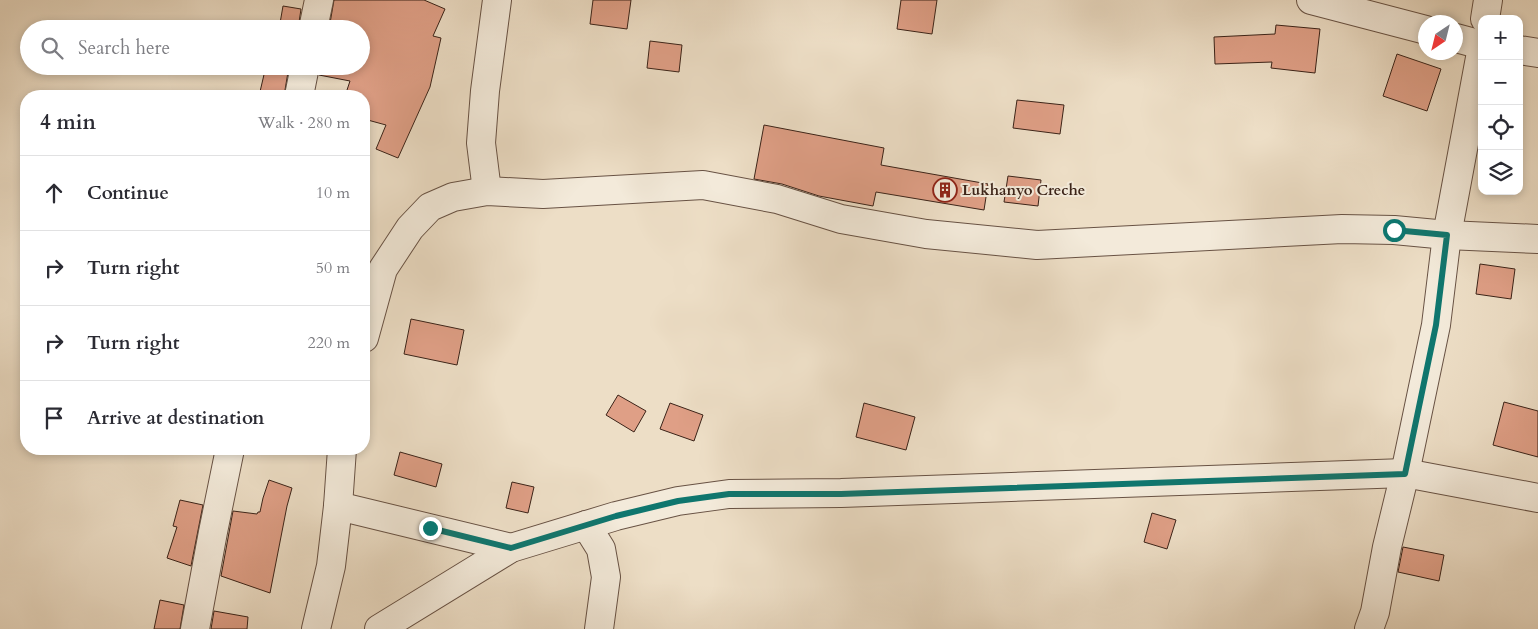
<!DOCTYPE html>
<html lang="en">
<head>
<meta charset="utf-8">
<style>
	:root { --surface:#fff; --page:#f7f7f7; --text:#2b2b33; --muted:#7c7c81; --line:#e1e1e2 }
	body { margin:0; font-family:Cardo,serif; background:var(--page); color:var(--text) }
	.controls { position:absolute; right:15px; top:15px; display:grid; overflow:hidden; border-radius:10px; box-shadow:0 2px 8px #0003 }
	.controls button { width:45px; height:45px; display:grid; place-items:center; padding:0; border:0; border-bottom:1px solid var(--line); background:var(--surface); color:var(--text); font:25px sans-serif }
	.compass { position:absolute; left:1418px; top:15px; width:45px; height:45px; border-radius:50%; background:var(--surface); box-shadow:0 2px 8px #0003; rotate:215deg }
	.stop { position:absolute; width:15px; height:15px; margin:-11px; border:4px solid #0f766e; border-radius:50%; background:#fff }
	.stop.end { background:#0f766e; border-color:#fff; box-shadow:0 1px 5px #0008 }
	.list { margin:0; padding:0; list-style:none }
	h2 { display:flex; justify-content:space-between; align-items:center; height:65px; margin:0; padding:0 20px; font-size:21px }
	h2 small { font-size:16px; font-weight:400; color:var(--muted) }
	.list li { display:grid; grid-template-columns:32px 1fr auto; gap:15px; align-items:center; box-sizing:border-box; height:75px; padding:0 20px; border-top:1px solid var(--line) }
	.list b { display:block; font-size:19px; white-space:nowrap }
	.list em { font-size:16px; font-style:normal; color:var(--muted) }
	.icon { flex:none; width:28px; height:28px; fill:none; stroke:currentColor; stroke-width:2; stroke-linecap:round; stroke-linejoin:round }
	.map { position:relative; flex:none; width:1538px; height:629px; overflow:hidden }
	.search { position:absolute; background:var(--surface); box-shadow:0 2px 8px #0003; left:20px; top:20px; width:350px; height:55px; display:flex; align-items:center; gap:12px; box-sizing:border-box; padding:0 18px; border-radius:28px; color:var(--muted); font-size:19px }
	.panel { position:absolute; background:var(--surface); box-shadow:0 2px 8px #0003; left:20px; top:90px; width:350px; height:365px; border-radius:20px }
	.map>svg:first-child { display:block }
	.building { fill:#df9f86; stroke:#3b2318 }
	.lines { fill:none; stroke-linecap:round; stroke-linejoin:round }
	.minor-casing { stroke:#685244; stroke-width:30 }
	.minor { stroke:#f3eada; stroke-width:28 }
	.route { stroke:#0f766e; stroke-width:6 }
	.labels { text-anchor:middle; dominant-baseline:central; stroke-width:4; stroke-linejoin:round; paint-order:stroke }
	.poi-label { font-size:15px; font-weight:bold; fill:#3b2318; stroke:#f3eada; text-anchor:start }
</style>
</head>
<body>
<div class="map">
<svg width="1538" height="629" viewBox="0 0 1538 629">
	<rect width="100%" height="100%" fill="#eddec6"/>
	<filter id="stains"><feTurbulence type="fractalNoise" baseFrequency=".004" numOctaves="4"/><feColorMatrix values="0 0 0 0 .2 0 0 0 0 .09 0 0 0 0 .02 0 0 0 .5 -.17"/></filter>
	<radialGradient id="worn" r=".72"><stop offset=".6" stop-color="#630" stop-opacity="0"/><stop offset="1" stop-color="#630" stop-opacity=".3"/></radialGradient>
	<g class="building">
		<path d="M334,0H424L445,9L433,36L441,38L430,87L398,158L376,149L386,125L364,119V96H345L350,81L319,75L320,66H361V29H329Z"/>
		<path d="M593,0H631L627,29L590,24Z"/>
		<path d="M901,0H937L932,34L897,29Z"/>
		<path d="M283,6L301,9L298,29H279Z"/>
		<path d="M1276,25L1320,29L1315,73L1271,68L1272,62L1215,64L1214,37L1275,34Z"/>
		<path d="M650,41L682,45L679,72L647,68Z"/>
		<path d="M1397,54L1441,69L1427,111L1383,96Z"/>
		<path d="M266,66H289L284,96H259Z"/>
		<path d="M1017,100L1064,105L1060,134L1013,128Z"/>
		<path d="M764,125L884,148L881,165L988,184L984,210L876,192L873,206L819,196L782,184L754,179Z"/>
		<path d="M1008,176L1041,180L1038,206L1004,202Z"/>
		<path d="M1480,264L1515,269L1511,299L1476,294Z"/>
		<path d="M411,319L464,330L457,365L404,354Z"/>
		<path d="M618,395L646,411L634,432L606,415Z"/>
		<path d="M1504,402L1538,411V457L1493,445Z"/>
		<path d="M670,403L703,415L694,441L660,429Z"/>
		<path d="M864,403L915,417L906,450L856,437Z"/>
		<path d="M400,452L442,464L436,487L394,475Z"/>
		<path d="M269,480L292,488L287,506L270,593L221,576L233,511L257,514L258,512H260L263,498Z"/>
		<path d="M512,482L534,487L528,513L506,508Z"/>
		<path d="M180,500L203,505L191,566L167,558L177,527L173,526Z"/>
		<path d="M1152,513L1176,520L1167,549L1144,542Z"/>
		<path d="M1403,547L1444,555L1439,581L1398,572Z"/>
		<path d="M160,600L184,605L180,629H154Z"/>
		<path d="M214,611L248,617L247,629H211Z"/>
	</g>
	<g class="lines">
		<g class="minor-casing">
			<g id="minor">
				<path d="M1311,0L1426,30"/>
				<path d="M1485,19L1488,0"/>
				<path d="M313,29L319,0"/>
				<path d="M1456,38L1482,45"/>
				<path d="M1519,50L1538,53"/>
				<path d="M299,96L305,66"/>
				<path d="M487,191L481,143L485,91L497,0"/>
				<path d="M364,338L383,269L410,228L430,207L453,197L487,191L543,194L703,185L777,199L841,219L926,234L1037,245L1342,229L1394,230L1447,235L1538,239"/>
				<path d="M338,506L511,548"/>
				<path d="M586,525L601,549L606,577L599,629"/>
				<path d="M195,629L213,532L230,449"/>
				<path d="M316,629L331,566L338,506L342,449"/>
				<path d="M379,629L511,548L616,516L678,501L729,494L841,493L1405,473L1538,498"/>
				<path d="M1369,629L1375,612L1387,547L1405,473L1436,325L1447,235L1482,47"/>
			</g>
		</g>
		<use href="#minor" class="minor"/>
	</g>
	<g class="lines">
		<path class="route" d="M430,528L511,548L616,516L678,501L729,494H841L1405,474L1436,325L1447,235L1394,230"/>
	</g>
	<defs>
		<g id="building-ring" transform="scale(1.25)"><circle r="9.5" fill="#f3eada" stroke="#8f2418" stroke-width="1.5"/><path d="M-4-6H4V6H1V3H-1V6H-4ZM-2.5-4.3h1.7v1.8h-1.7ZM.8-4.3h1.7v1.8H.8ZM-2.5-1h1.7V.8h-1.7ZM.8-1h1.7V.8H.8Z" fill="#8f2418"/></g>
	</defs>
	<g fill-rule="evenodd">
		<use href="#building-ring" x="945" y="190"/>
	</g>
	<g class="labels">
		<g class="poi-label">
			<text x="962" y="190">Lukhanyo Creche</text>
		</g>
	</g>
	<rect width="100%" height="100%" filter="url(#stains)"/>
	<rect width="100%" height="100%" fill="url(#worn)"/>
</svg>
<div class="controls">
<button>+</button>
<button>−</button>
<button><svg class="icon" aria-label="locate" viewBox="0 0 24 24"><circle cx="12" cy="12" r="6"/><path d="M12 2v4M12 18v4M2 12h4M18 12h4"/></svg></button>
<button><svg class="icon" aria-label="layers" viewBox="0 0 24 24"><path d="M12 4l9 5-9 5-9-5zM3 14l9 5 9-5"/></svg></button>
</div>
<svg class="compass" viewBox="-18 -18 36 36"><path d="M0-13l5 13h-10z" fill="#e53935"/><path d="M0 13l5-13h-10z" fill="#7c7c81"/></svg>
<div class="stop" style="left:1394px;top:230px"></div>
<div class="stop end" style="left:430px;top:528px"></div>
<div class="search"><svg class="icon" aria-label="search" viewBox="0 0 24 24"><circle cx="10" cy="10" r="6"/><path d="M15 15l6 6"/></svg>Search here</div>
<section class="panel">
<h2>4 min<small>Walk · 280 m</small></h2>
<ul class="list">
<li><svg class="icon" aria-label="ahead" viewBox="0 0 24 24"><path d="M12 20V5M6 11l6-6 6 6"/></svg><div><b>Continue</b></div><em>10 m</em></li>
<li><svg class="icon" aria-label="right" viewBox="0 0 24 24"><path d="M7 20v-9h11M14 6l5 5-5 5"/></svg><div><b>Turn right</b></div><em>50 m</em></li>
<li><svg class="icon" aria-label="right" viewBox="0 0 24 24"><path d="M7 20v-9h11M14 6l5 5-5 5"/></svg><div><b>Turn right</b></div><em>220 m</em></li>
<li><svg class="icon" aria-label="arrive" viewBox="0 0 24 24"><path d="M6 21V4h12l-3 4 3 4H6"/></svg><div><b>Arrive at destination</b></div></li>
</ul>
</section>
</div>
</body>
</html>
